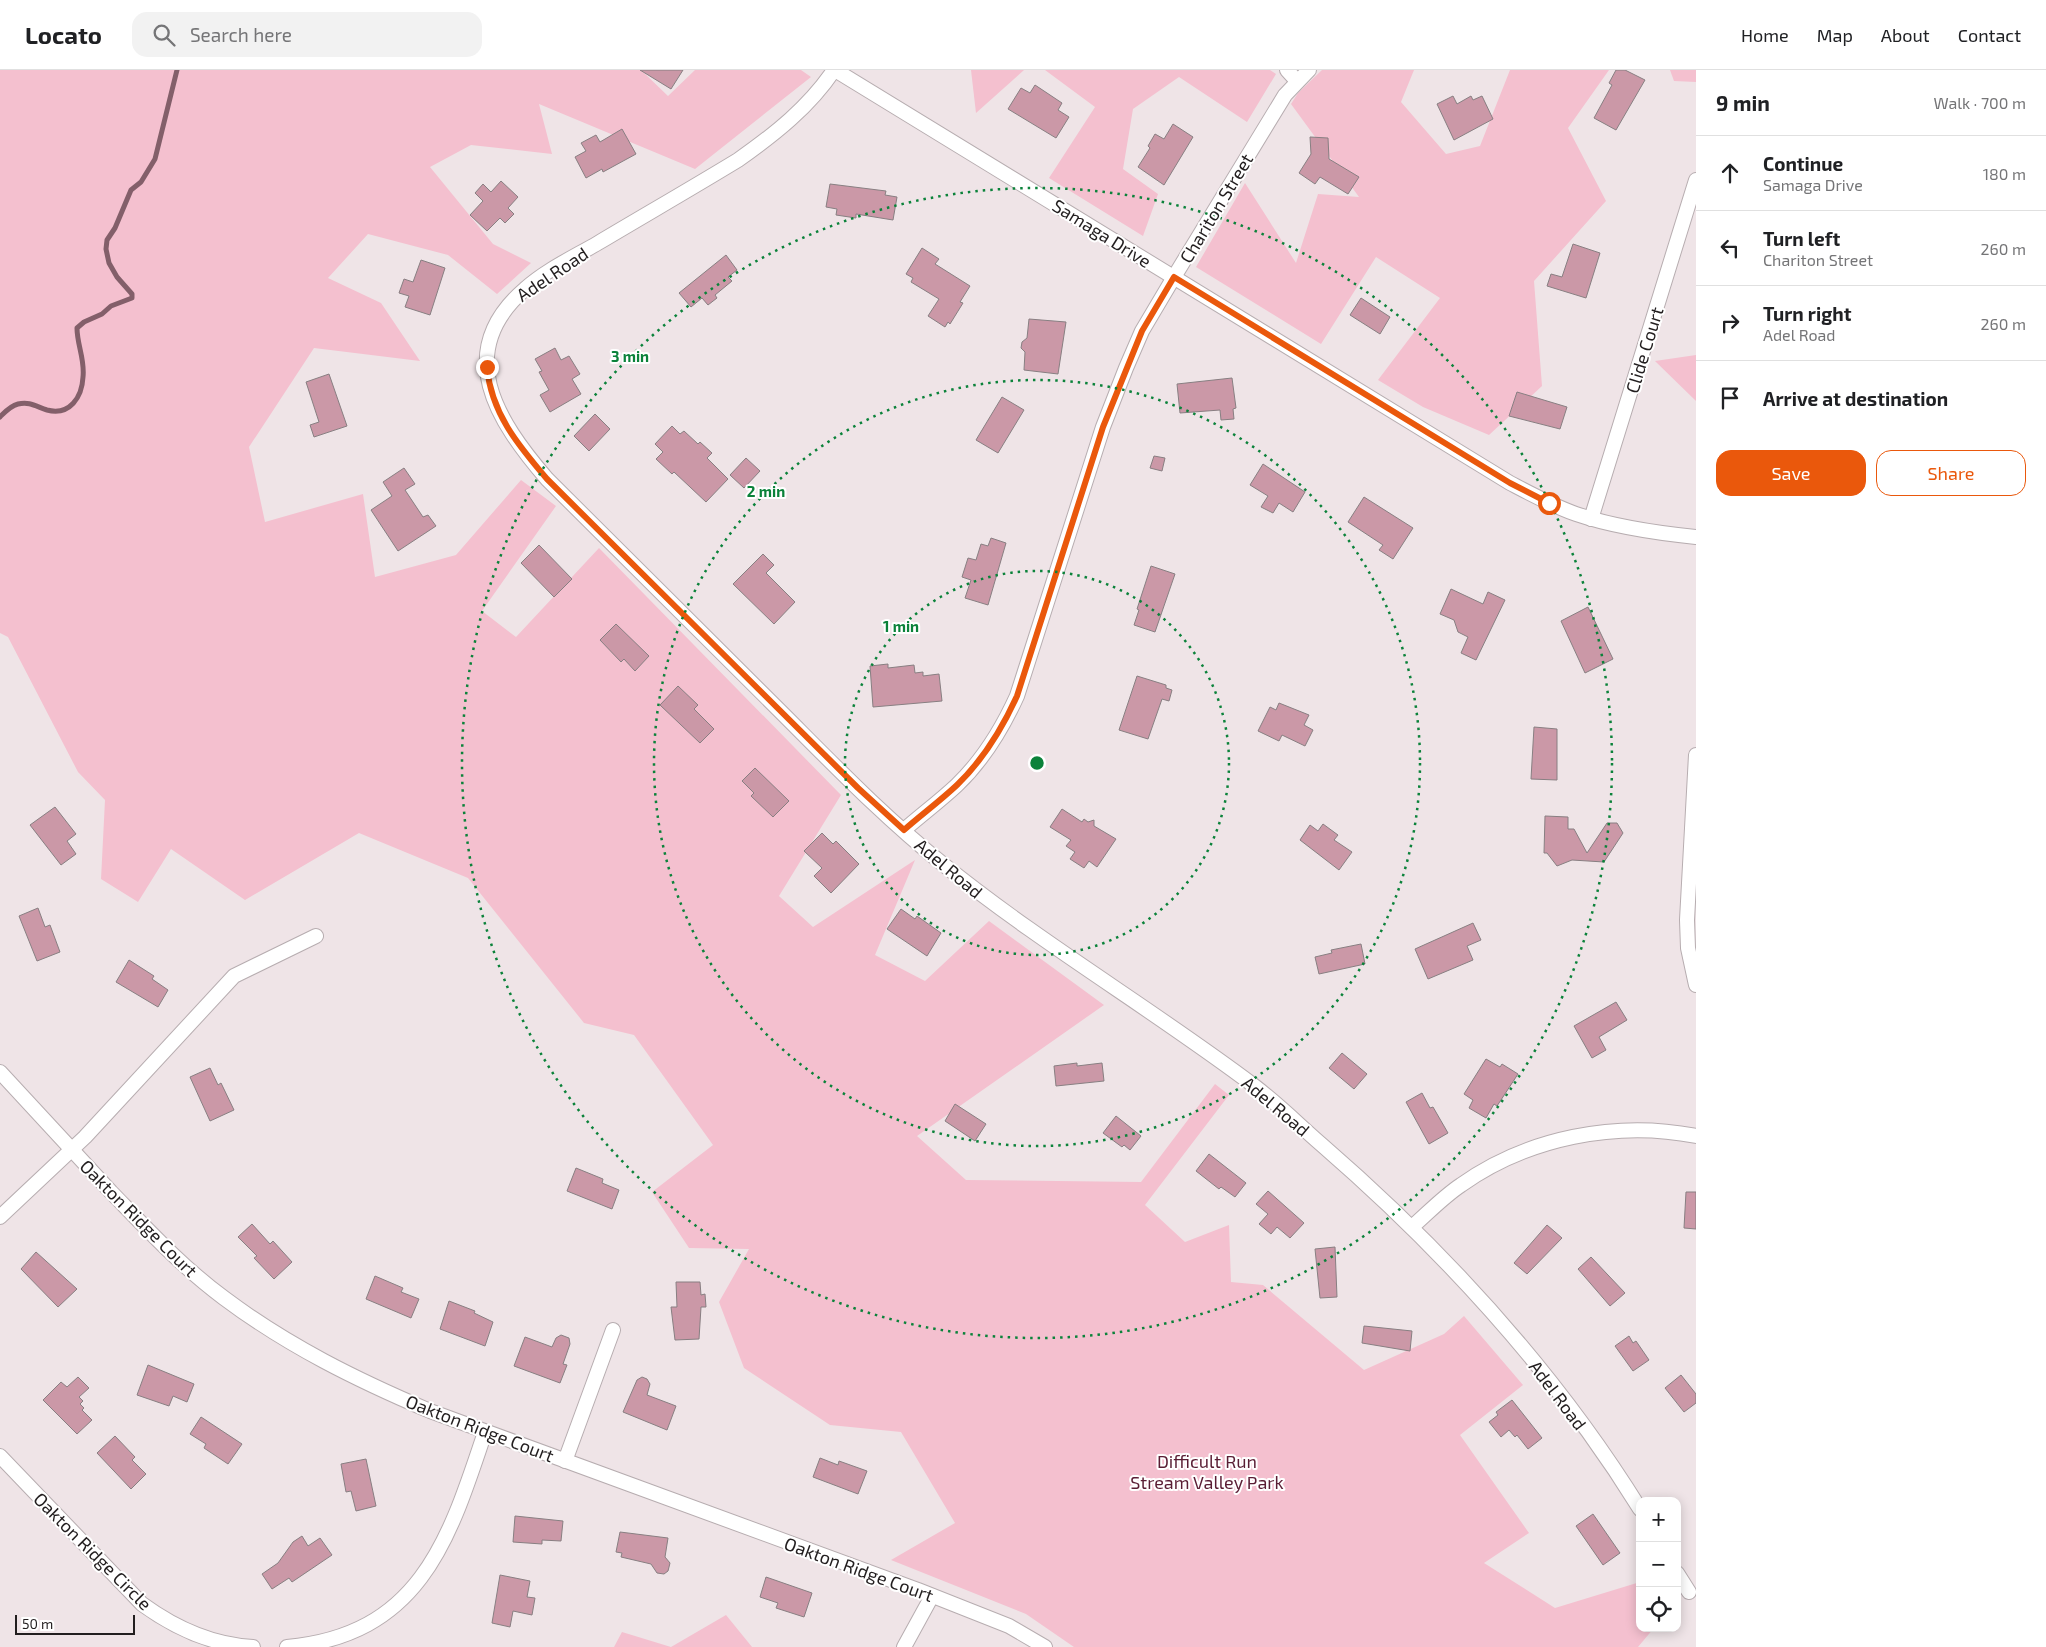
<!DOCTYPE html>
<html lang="en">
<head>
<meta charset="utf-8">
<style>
	:root { --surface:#fff; --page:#f2f2f2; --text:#202124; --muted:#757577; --line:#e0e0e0; --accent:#ea580c }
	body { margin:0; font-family:"Exo 2",sans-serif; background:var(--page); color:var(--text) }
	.controls { position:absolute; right:15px; bottom:15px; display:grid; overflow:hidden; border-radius:10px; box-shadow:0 2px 12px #0003 }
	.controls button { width:45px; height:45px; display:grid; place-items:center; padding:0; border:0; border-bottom:1px solid var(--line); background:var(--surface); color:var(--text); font:25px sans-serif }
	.scale { position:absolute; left:15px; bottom:12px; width:120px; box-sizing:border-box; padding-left:5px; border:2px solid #221e1f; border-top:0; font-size:14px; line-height:18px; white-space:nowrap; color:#221e1f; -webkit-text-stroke:4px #fff; paint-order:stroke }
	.stop { position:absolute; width:15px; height:15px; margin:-11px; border:4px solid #ea580c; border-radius:50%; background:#fff }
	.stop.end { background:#ea580c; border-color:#fff; box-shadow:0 1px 5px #0008 }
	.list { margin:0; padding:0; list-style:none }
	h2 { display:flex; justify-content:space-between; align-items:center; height:65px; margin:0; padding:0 20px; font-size:21px }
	h2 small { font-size:16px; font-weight:400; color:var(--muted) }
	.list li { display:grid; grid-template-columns:32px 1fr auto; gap:15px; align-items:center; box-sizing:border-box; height:75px; padding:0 20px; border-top:1px solid var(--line) }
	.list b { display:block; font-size:19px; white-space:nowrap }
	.list p { margin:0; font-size:16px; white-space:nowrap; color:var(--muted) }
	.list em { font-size:16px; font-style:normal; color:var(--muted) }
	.actions { display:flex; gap:10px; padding:15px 20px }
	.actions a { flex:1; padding:11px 0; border:1px solid var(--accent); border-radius:15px; text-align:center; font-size:18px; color:var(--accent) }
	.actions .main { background:var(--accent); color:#fff }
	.icon { flex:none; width:28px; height:28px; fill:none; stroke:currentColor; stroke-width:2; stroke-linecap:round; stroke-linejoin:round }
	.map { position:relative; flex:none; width:1696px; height:1577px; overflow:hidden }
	header { display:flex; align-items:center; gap:30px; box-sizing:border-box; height:70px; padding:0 25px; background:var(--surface); border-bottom:1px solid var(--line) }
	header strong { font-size:24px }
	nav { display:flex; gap:28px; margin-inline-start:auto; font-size:18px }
	.search { width:350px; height:45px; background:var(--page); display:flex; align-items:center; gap:12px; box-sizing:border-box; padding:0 18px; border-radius:15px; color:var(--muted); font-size:19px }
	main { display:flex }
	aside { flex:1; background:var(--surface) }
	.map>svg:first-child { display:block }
	.green { fill:#f4c0cf }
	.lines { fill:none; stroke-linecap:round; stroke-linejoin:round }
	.stream { stroke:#835f6a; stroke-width:5 }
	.building { fill:#cb98a7; stroke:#887f82 }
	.street-casing { stroke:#b7adb0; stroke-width:16 }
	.street { stroke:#fff; stroke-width:14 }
	.route { stroke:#ea580c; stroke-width:6 }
	.ring { fill:none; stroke:#0b823a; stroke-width:2.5; stroke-dasharray:2.5 5 }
	.labels { text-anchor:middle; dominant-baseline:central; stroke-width:4; stroke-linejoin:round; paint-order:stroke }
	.street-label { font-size:18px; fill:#221e1f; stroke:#fff }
	.park-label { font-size:18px; fill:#5a1d34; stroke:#fff }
	.centre { fill:#0b823a; stroke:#fff; stroke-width:2.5 }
	.ring-label { font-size:15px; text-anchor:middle; font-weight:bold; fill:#0b823a; stroke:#fff; stroke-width:4; stroke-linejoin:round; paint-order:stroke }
</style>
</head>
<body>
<header>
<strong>Locato</strong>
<div class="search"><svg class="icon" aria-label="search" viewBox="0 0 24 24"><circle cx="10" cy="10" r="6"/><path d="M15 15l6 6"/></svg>Search here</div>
<nav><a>Home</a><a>Map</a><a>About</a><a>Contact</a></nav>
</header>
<main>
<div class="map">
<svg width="1696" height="1577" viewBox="0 0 1696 1577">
	<rect width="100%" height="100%" fill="#efe4e7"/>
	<g class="green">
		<path d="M0,0H641L668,26L695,0H801L811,7L695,99L539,34L552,84L471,75L430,97L493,174L531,193L497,224L448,185L368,164L328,208L381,233L420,291L314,278L249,377L265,452L363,424L375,507L456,485L521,410L556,436L482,541L516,567L599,478L841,725L779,826L813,857L915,790L875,885L925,911L989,851L1104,935L917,1066L966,1110L1141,1112L1215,1014L1229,1025L1145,1135L1185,1172L1229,1155L1231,1212L1263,1215L1364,1300L1444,1264L1464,1246L1523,1315L1460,1365L1529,1463L1484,1493L1555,1538L1640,1512V1558H1654L1638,1577H1074L1026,1544L891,1490L955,1453L901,1362L830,1355L744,1298L719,1232L749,1179L689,1178L652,1122L713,1075L634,965L584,953L468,808L359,763L245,830L171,779L138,832L101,809L105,730L78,702L8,567L0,563Z"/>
		<path d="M971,0H1024L976,43Z"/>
		<path d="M1045,0H1270L1276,4L1247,52L1179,7L1133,39L1123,99L1158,124L1143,166L1049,108L1095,37Z"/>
		<path d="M1414,0L1401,32L1446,84L1480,76L1510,0H1609L1568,58L1606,131L1534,211L1542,316L1489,365L1423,337L1378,310L1440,228L1376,187L1321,274L1196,197L1245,113L1296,193L1318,124L1359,127L1291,34L1298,23L1322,0Z"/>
		<path d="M1670,0H1696V12L1674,11Z"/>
		<path d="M1696,285V331L1655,291Z"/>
		<path d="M726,1545L752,1577H614L622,1562L671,1577Z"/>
	</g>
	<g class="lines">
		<path class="stream" d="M0,347C5,342 10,336 18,334C30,331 37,337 47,340C70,346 82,327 83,307C85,289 77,275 77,258L84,252L102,244L111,236L132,228V224L117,207L109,193L106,179L107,170L115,158L131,120L141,112L155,89L177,0"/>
	</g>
	<g class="building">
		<path d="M640,0H683L671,19Z"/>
		<path d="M1616,0H1625L1645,10L1616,60L1594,48L1612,15L1609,13Z"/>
		<path d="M1035,15L1062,33L1058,40L1069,47L1056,68L1008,39L1021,18L1030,23Z"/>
		<path d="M1453,26L1457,34L1471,26L1473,30L1482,26L1493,49L1454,70L1437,34Z"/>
		<path d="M1173,54L1193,67L1164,115L1138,97L1150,78L1148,76L1155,64L1164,69Z"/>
		<path d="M622,59L636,84L603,102L602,99L586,108L575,87L586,81L581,73L596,65L600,72Z"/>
		<path d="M1310,67L1328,68L1329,89L1359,107L1348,124L1320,107L1315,114L1299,103L1311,84Z"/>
		<path d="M501,111L518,127L508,138L514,144L505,153L500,148L487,161L470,145L483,131L475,123L483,114L491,122Z"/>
		<path d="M830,114L886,121L885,125L897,127L893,150L856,144V148L836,145L837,139L826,137Z"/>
		<path d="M1573,174L1600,183L1586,228L1547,216L1551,204L1562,207Z"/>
		<path d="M922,178L939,189L935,194L970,216L960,232L963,233L950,254L948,252L945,257L928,246L939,229L911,212L913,208L906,204Z"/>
		<path d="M726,185L737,200L728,207L732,211L715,225L717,228L708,235L702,228L691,237L679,223Z"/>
		<path d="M421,190L445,198L430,245L405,237L409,226L399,223L404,209L413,212Z"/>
		<path d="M1361,228L1390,247L1380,264L1350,245Z"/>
		<path d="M1029,249L1066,252L1058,304L1024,300L1025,282L1021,278L1022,272L1027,268Z"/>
		<path d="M555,278L561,290L569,286L580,304L572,309L581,324L550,342L540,325L549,320L539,302L542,301L535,289Z"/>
		<path d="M329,304L347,356L314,367L310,355L319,352L306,312Z"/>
		<path d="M1232,308L1236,338L1233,339L1234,349L1221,350L1220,340L1180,343L1177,314Z"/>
		<path d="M1517,322L1567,337L1560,359L1509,346Z"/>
		<path d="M1002,327L1024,340L998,383L976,370Z"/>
		<path d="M595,344L610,359L589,381L574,366Z"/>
		<path d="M672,356L680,364L684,361L698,374L700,372L712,383L707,388L728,409L706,432L674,402L672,404L656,389L663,382L655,374Z"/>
		<path d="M1154,386L1165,388L1162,401L1150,398Z"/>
		<path d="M746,388L760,401L744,418L730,405Z"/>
		<path d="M1263,394L1305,422L1293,442L1279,433L1273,443L1261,437L1268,426L1250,415Z"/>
		<path d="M404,398L415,414L405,420L423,447L428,445L436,456L398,481L371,440L392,426L383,412Z"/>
		<path d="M1364,427L1413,458L1393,489L1379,480L1383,475L1348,452Z"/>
		<path d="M991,468L1006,473L988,535L965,528L971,510L962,507L968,488L976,490L981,474L988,476Z"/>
		<path d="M539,475L572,509L554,527L521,493Z"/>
		<path d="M763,484L774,495L766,503L795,532L774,554L733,514Z"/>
		<path d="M1151,496L1175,504L1155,562L1134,555L1139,540L1137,539Z"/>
		<path d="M1451,519L1483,534L1488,522L1505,530L1476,590L1461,583L1468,567L1458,562L1454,550L1440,544Z"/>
		<path d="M1588,537L1613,589L1585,603L1561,551Z"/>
		<path d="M616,554L649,586L635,601L624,589L621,592L600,570Z"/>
		<path d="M888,594V598L914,595L915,603L923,602V606L939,604L942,631L873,637L870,596Z"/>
		<path d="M1137,606L1166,615V618L1172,620L1169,631L1162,629L1148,669L1119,660Z"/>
		<path d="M678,616L698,635L694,639L714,659L700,673L660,635Z"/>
		<path d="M1279,633L1309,645L1304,655L1313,660L1305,676L1282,665L1279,671L1258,661L1270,637L1276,640Z"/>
		<path d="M1534,657L1557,659V710L1531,709Z"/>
		<path d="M755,698L789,731L773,747L751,726L754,723L742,711Z"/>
		<path d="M55,737L76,764L67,771L76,784L61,795L30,755Z"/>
		<path d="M1062,739L1082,752L1084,749L1088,752L1094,750V756L1116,769L1097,797L1089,791L1084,798L1070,789L1075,782L1066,776L1071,770L1050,757Z"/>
		<path d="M1545,746L1568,747V759H1574L1587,783L1607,753H1617L1623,763L1604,792L1572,790L1557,796L1547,783H1544Z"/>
		<path d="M1323,754L1338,765L1334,770L1352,782L1339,800L1300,770L1310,755L1318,761Z"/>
		<path d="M822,763L833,774L836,771L859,794L831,823L814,806L822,798L804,781Z"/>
		<path d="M38,838L45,857L50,855L60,882L37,891L19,846Z"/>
		<path d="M901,839L915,849L917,846L941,863L927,886L887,859Z"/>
		<path d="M1473,853L1481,870L1467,876L1473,890L1428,909L1415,879Z"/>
		<path d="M1361,874L1365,894L1319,904L1315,887L1332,883L1331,880Z"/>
		<path d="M129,890L154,906L152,909L168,920L158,937L116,912Z"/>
		<path d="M1616,932L1627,950L1599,967L1606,980L1592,988L1574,956Z"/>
		<path d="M1342,983L1367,1004L1354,1019L1329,998Z"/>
		<path d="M1486,989L1500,997L1502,994L1518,1004L1497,1036L1494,1034L1486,1048L1469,1038L1473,1030L1464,1024Z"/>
		<path d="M1077,993V996L1102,993L1104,1011L1056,1016L1054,996Z"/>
		<path d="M210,998L218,1015L221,1013L234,1040L210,1051L190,1007Z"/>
		<path d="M1422,1023L1430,1038L1433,1037L1448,1063L1429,1074L1406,1032Z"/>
		<path d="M955,1034L986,1054L975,1071L945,1051Z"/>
		<path d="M1116,1046L1141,1066L1130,1080L1124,1075L1122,1077L1103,1063Z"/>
		<path d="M1209,1084L1246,1113L1235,1127L1221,1117L1219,1119L1196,1101Z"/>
		<path d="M576,1098L603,1109L602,1113L619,1120L612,1139L567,1121Z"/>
		<path d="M1268,1121L1304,1153L1290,1168L1277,1157L1271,1164L1259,1154L1268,1144L1256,1134Z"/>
		<path d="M1686,1122H1696V1159L1684,1158Z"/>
		<path d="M252,1154L270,1174L273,1171L292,1192L274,1209L254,1188L257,1186L238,1167Z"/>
		<path d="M1547,1155L1562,1168L1527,1204L1514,1193Z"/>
		<path d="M1335,1177L1337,1227L1320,1228L1315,1179Z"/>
		<path d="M36,1182L77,1219L58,1237L21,1199Z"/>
		<path d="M1591,1187L1625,1223L1610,1236L1578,1199Z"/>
		<path d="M375,1206L403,1218L401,1222L419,1229L411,1248L366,1229Z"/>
		<path d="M676,1212H700L701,1225L705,1224L706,1237H701L699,1269L675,1270L671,1237H677Z"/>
		<path d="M449,1231L475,1241L474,1243L493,1252L485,1276L440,1259Z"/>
		<path d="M1364,1256L1412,1261L1410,1281L1362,1273Z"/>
		<path d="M561,1265L569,1268L570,1274L563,1294L567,1295L560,1313L514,1296L525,1267L552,1277L556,1268Z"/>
		<path d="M1629,1266L1633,1273L1636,1271L1649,1290L1633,1301L1615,1276Z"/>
		<path d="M148,1295L194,1314L187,1332L173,1326L169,1336L137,1325Z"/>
		<path d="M1681,1305L1696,1324V1333L1684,1342L1665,1318Z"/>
		<path d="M78,1307L89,1318L79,1327L83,1331L80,1334L84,1338L82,1340L92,1350L77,1364L43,1330L61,1312L67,1317Z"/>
		<path d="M642,1307L647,1309L650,1314L647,1325L676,1336L667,1360L623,1342L637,1310Z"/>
		<path d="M1512,1330L1542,1368L1528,1379L1517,1365L1515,1367L1509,1360L1501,1367L1489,1352L1498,1345L1496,1342Z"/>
		<path d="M201,1347L242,1374L228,1394L204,1378L206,1374L190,1364Z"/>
		<path d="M115,1366L135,1387L132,1390L146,1404L131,1419L97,1383Z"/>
		<path d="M820,1388L838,1395L839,1391L867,1401L858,1424L813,1407Z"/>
		<path d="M366,1389L376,1436L356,1441L351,1421L346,1422L341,1394Z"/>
		<path d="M1593,1444L1620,1483L1603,1495L1576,1456Z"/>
		<path d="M515,1446L563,1451L561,1471L542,1470V1474L513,1472Z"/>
		<path d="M620,1462L668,1468L665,1487L670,1493L668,1501L664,1504L657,1503L651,1494L621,1487L622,1483L616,1482Z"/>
		<path d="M302,1466L308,1476L320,1468L332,1485L292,1512L289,1508L272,1519L262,1504L278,1493L293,1472Z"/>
		<path d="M500,1505L530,1511L527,1527L535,1528L532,1545L513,1541L510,1557L492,1553Z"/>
		<path d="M766,1507L812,1523L804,1547L776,1538L778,1533L760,1527Z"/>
	</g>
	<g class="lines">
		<g class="street-casing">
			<g id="street">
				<path d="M834,0C809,37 775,64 738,90C692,118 645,145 598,173C574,187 546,200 525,219C452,282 497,351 547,409C626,487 704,566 783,644C835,696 886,749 944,795C1042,874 1152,939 1253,1015C1277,1033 1299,1055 1322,1075C1443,1180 1555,1302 1640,1439"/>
				<path d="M835,0L1510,413C1531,424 1553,436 1576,444C1614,457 1656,463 1696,467"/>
				<path d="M1287,0L1297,11"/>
				<path d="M1591,449L1696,110"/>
				<path d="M1696,685L1687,850L1688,878L1696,915"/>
				<path d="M904,760C921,745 940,731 957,715C983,690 1002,659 1017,626L1103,357L1126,298L1142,261L1174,207L1285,25L1309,0"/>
				<path d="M0,1002C37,1042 74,1082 111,1122C147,1159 182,1197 224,1228C288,1276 357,1310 430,1341L918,1520L1009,1556L1045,1577"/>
				<path d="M0,1147L85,1067L234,906L316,866"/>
				<path d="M1412,1157C1428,1143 1443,1127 1461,1115C1527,1068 1616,1050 1696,1066"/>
				<path d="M0,1386L142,1534C175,1558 212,1575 253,1577"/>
				<path d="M565,1391L613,1260"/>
				<path d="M1677,1503L1689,1522"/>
				<path d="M287,1577C420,1565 449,1470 485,1362"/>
				<path d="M904,1577L932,1526"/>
			</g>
		</g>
		<use href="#street" class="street"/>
	</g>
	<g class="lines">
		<path class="route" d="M487,297C491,343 518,375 547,409L858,718L904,760C921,745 940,731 957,715C983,690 1002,659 1017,626L1103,357L1142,261L1174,207L1510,413L1549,433"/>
	</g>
	<g class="ring">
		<circle cx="1037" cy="693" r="192"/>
		<circle cx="1037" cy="693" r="383"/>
		<circle cx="1037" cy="693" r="575"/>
	</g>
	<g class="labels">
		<g class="street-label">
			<text transform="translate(1216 138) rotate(-59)">Chariton Street</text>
			<text transform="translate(1102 163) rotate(32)">Samaga Drive</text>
			<text transform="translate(552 204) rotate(-34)">Adel Road</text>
			<text transform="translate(1644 280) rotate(-73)">Clide Court</text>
			<text transform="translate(949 798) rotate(40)">Adel Road</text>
			<text transform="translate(1276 1036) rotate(40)">Adel Road</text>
			<text transform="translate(139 1148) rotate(45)">Oakton Ridge Court</text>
			<text transform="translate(1558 1325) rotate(53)">Adel Road</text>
			<text transform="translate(480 1358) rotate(21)">Oakton Ridge Court</text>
			<text transform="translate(93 1481) rotate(45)">Oakton Ridge Circle</text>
			<text transform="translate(859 1499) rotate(20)">Oakton Ridge Court</text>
		</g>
		<g class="park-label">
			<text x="1207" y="1391">Difficult Run<tspan x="1207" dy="21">Stream Valley Park</tspan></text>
		</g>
	</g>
	<circle cx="1037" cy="693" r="8" class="centre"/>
	<g class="ring-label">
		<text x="630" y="292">3 min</text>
		<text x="766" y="427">2 min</text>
		<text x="901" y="562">1 min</text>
	</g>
</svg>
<div class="controls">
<button>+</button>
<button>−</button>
<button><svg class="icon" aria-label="locate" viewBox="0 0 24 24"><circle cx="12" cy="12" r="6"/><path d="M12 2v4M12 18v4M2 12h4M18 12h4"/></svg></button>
</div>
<div class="scale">50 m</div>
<div class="stop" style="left:1549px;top:433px"></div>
<div class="stop end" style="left:487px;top:297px"></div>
</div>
<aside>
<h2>9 min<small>Walk · 700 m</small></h2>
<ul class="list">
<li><svg class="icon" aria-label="ahead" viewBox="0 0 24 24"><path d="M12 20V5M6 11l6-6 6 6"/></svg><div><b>Continue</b><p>Samaga Drive</p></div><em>180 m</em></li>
<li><svg class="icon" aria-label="left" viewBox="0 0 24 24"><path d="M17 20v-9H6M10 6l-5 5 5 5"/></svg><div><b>Turn left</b><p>Chariton Street</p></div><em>260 m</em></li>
<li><svg class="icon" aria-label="right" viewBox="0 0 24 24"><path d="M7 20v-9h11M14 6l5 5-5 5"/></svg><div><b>Turn right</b><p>Adel Road</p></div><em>260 m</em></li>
<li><svg class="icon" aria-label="arrive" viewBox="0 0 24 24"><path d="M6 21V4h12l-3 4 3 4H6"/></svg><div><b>Arrive at destination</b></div></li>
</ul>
<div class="actions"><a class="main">Save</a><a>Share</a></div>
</aside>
</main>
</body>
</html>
